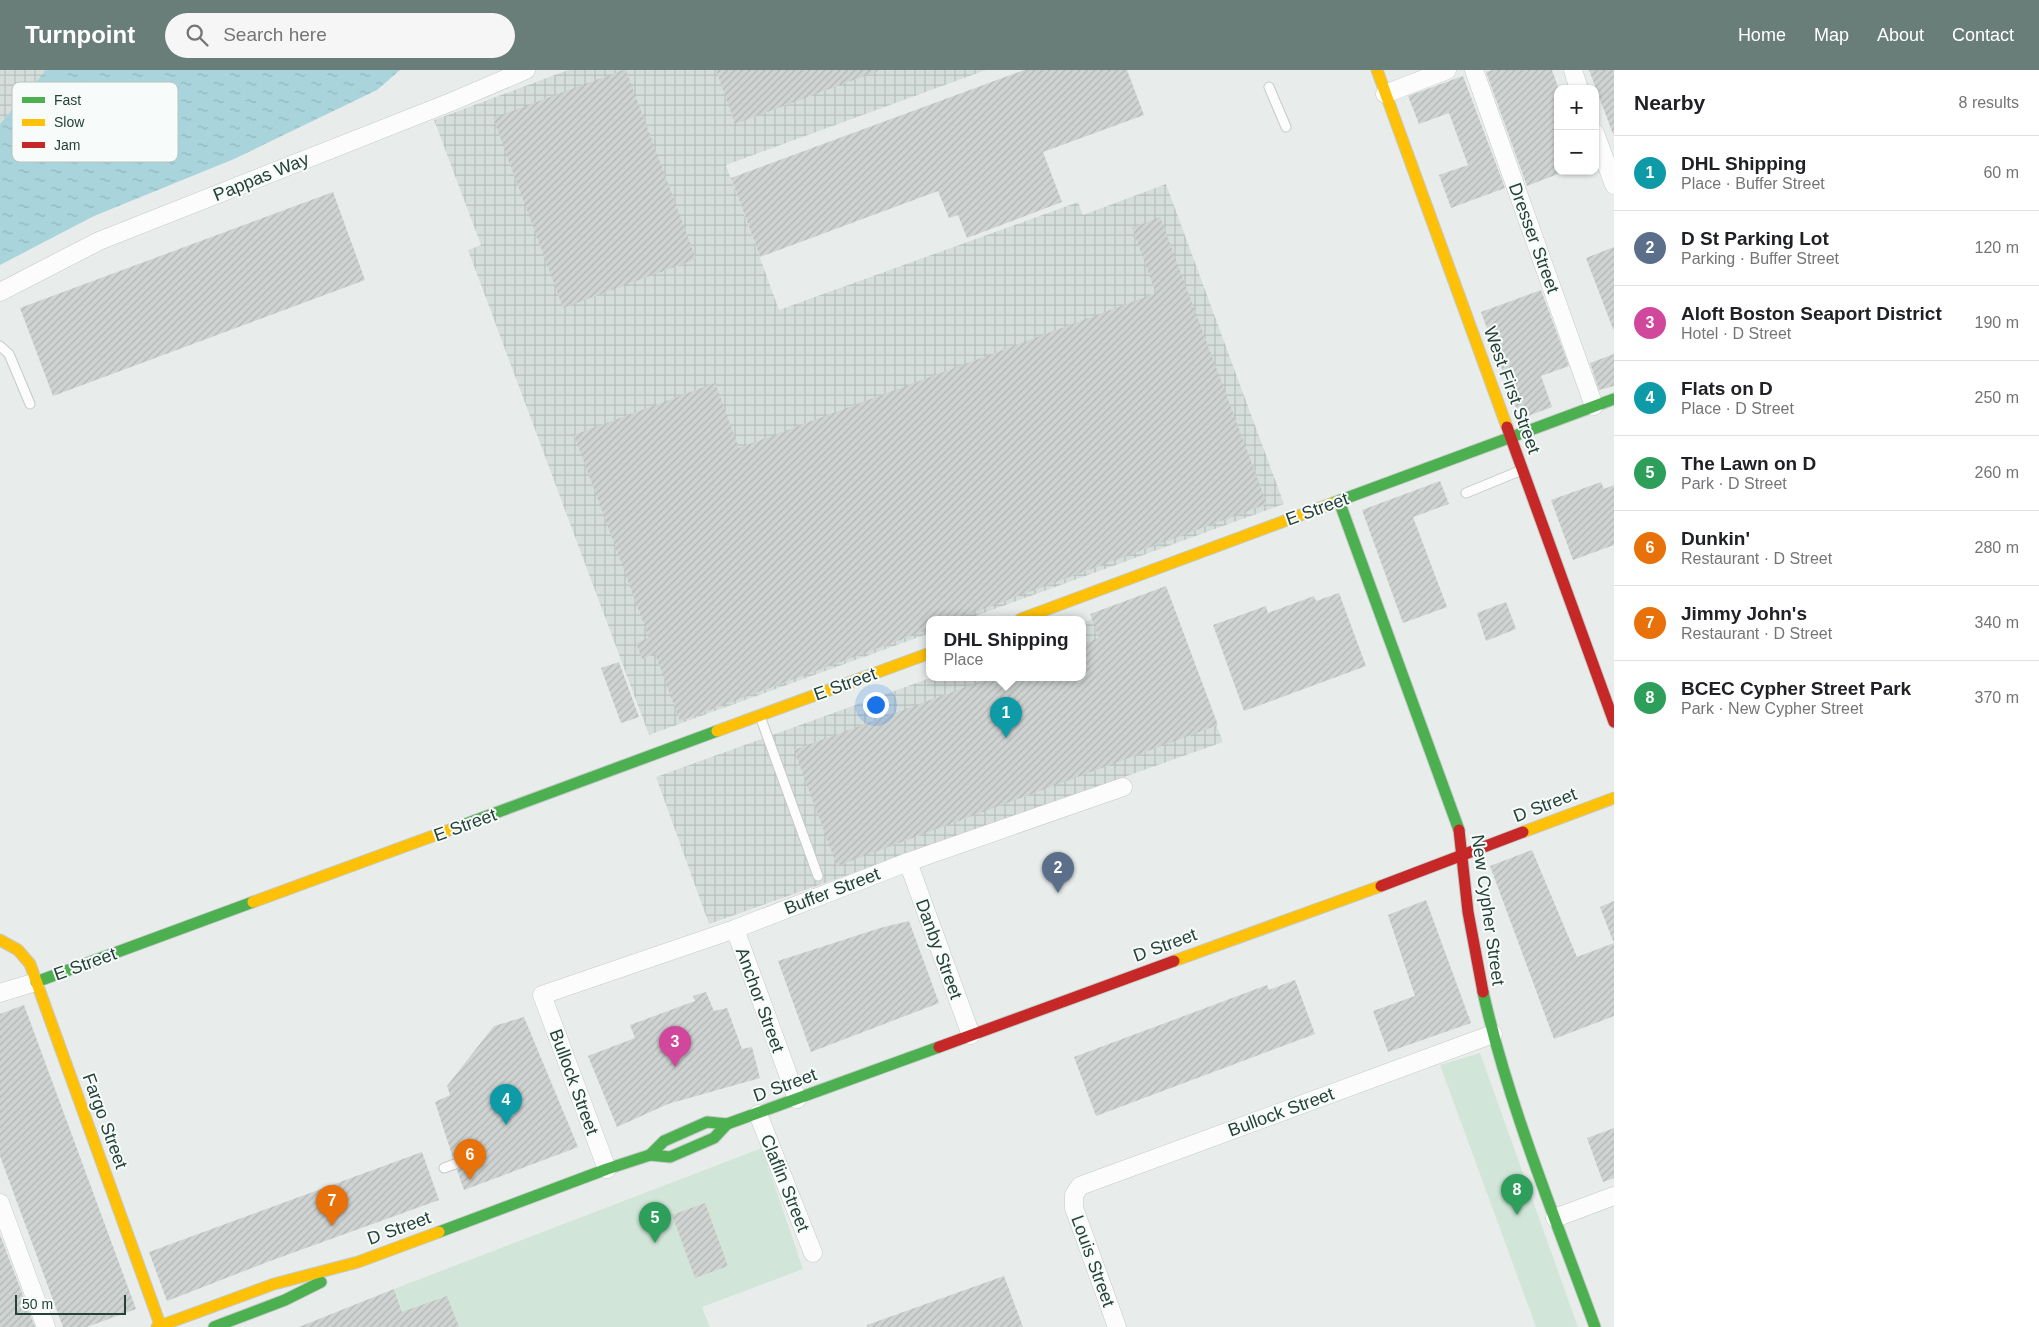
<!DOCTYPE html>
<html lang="en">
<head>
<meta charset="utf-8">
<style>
	:root { --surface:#fff; --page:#f6f6f6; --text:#202124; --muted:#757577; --line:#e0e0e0; --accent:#697e78 }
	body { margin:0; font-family:Arial,sans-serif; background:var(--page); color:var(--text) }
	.controls { position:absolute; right:15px; top:15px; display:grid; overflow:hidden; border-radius:10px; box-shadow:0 1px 4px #0004 }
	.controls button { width:45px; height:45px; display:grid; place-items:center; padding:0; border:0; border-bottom:1px solid var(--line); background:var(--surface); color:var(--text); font:25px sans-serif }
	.scale { position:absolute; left:15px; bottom:12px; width:111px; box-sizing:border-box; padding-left:5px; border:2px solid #24423a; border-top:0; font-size:14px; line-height:18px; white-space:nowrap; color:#24423a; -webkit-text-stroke:4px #f7fbf9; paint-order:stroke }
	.you { position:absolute; left:875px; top:634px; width:18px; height:18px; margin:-12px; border:4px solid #fff; border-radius:50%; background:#1a73e8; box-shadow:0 0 0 8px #1a73e833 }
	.badge { display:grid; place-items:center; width:32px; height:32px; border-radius:50%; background:var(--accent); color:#fff; font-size:16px; font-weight:700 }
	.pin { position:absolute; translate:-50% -41px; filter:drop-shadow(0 1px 2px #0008) }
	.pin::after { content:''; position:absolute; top:26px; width:18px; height:15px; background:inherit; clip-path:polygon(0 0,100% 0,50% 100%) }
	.popup { position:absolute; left:926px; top:546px; width:160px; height:65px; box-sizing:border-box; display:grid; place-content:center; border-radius:10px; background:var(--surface); filter:drop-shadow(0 1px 4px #0005); font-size:16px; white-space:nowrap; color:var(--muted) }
	.popup b { font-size:19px; color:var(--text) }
	.popup::after { content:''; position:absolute; left:50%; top:100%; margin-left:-10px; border:10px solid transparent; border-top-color:var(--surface) }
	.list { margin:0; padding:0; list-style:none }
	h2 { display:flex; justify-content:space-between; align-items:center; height:65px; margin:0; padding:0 20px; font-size:21px }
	h2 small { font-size:16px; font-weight:400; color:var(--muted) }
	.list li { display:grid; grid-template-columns:32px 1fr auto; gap:15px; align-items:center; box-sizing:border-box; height:75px; padding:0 20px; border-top:1px solid var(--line) }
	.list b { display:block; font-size:19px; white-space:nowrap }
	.list p { margin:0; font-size:16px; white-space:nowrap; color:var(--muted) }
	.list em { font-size:16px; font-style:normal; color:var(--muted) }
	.icon { flex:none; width:28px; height:28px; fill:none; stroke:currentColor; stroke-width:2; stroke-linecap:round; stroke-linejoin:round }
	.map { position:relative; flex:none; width:1614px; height:1257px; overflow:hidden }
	header { display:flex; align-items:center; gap:30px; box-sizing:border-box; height:70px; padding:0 25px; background:var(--accent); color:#fff }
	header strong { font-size:24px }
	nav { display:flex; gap:28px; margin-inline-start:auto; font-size:18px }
	.search { width:350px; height:45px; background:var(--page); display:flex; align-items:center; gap:12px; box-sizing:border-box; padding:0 18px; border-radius:28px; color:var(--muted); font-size:19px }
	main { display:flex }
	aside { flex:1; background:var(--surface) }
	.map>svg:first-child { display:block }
	.industrial { fill:url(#industrial-grid) }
	.park { fill:#d1e6d8 }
	.water { fill:url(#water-ripples) }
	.building { fill:url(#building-hatch) }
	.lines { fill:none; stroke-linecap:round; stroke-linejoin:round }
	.lane-casing { stroke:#c5cac8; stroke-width:11 }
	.street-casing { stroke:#c5cac8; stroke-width:19 }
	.fast-casing { stroke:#c3cbc8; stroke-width:13 }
	.slow-casing { stroke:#c3cbc8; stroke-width:13 }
	.jam-casing { stroke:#c3cbc8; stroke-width:13 }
	.lane { stroke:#fcfcfc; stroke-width:9 }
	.street { stroke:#fcfcfc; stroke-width:18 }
	.fast { stroke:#4caf50; stroke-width:11 }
	.slow { stroke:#ffc107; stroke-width:11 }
	.jam { stroke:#c62828; stroke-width:11 }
	.labels { text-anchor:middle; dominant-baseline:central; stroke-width:4; stroke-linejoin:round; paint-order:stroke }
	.street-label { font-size:18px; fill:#24423a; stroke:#f7fbf9 }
	.key { fill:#f7fbf9; stroke:#b8c4c0; stroke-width:1 }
	.key-label { font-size:14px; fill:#24423a }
</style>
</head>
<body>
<header>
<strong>Turnpoint</strong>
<div class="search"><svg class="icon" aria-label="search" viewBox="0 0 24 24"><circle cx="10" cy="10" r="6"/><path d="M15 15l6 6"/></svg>Search here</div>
<nav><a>Home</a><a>Map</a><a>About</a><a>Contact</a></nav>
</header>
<main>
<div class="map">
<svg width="1614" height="1257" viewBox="0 0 1614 1257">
	<defs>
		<pattern id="industrial-grid" width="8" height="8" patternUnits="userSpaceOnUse" patternTransform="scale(1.25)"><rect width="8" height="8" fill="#d6dedb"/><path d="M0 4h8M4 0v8" fill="none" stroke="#b8c0bd"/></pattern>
		<pattern id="water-ripples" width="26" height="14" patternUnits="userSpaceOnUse" patternTransform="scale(1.25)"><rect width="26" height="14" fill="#a9d4db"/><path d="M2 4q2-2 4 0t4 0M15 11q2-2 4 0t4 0" fill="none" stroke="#91b7bd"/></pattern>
		<pattern id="building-hatch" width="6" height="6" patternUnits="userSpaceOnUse" patternTransform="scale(1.25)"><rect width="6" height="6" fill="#cfd4d2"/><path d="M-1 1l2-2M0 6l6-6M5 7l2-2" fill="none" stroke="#b2b7b5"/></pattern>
	</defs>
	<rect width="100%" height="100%" fill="#e8edeb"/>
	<g class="industrial">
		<path d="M0,0H46L0,54Z"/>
		<path d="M568,0H986L726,95L779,240L1078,132L1083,145L1166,114L1284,434L967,549H930V563L649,665L468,180L481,175L434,50Z"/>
		<path d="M1165,523L1223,672L709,854L656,707L933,607H1082V553Z"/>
	</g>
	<g class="park">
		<path d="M1480,983L1578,1257H1536L1440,995Z"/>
		<path d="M762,1078L803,1199L702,1237L710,1257H408L394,1219Z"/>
	</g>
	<path class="water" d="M46,0H400L377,20L234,89L94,146L0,195V54Z"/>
	<g class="building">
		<path d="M623,0H626L696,189L563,238L493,48Z"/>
		<path d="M716,0H878V1L735,54Z"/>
		<path d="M1024,0H1127L1144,45L1043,82L1062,132L967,168L958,145L949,148L938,121L760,187L731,108Z"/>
		<path d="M1492,0H1552L1558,17V104L1527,116L1486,2Z"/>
		<path d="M1589,0H1614V64H1613Z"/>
		<path d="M1463,6L1505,118L1451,138L1439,105L1468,95L1449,43L1419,54L1408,26Z"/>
		<path d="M333,122L365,210L53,326L20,238Z"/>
		<path d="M1160,147L1267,434L956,549H930V559L680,651L655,584L642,589L636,573L649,568L574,365L715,313L739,378L1156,223L1132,158Z"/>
		<path d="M1614,177V259H1613L1586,188Z"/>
		<path d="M1541,220L1569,296L1541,306L1552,337L1520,349L1481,242Z"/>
		<path d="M1614,284V316L1599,320L1590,293Z"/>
		<path d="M1440,411L1449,434L1413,447L1447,537L1403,553L1362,440Z"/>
		<path d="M1601,412L1604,419L1614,415V475L1573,490L1551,430Z"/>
		<path d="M1166,516L1218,655L837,796L794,680L993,607H1082V574L1099,568L1090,544Z"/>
		<path d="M1339,523L1366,596L1244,641L1213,555L1266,536L1268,543L1314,526L1316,531Z"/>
		<path d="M1506,532L1516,559L1486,571L1477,543Z"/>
		<path d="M619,592L639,647L621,653L601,598Z"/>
		<path d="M1532,780L1577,887L1614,873V946L1554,969L1490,796Z"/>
		<path d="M1426,830L1471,953L1388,982L1373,941L1415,926L1388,845Z"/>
		<path d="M1614,831V871H1613L1600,837Z"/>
		<path d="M909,851L939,933L811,982L778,891L880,858Z"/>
		<path d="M1295,910L1315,964L1096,1046L1074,987L1267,915L1269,920Z"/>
		<path d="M706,922L714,941L727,938L742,979L752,977L760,1008L668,1034L617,1057L588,986L635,968L630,955L695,931L693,926Z"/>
		<path d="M24,935L136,1239L87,1257H63L0,1086V944Z"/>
		<path d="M524,947L578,1077L464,1120L457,1100L460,1098L461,1092L459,1089L453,1088L435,1032L450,1025L447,1016L494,956Z"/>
		<path d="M1614,1058V1108L1603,1112L1587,1068Z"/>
		<path d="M422,1082L439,1130L270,1191L167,1231L149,1182Z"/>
		<path d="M705,1133L728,1196L695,1208L672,1145Z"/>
		<path d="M0,1165L35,1257H0Z"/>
		<path d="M1004,1206L1023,1257H867V1255Z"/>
		<path d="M394,1219L402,1242L447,1226L459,1257H299Z"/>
	</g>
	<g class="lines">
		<g class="lane-casing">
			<g id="lane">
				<path d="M1269,17L1286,57"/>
				<path d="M0,276L9,284L30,334"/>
				<path d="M1466,423L1522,400"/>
				<path d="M760,646L818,806"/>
				<path d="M444,1098L455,1094"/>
			</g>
		</g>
		<g class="street-casing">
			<g id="street">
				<path d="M1474,0L1594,336"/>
				<path d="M1573,0L1579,19"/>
				<path d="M1385,24L1447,0"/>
				<path d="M1595,63L1614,115"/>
				<path d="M0,222L99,171L451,32L526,0"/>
				<path d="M908,792L971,965"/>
				<path d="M735,859L797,1029"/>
				<path d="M0,923L36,912"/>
				<path d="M758,1044L813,1183"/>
				<path d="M607,1099L542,925L735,859L908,792L1123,717"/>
				<path d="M0,1133L46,1257"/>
				<path d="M1555,1148L1614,1126"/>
				<path d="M1117,1257L1074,1138V1125L1080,1116L1493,964"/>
			</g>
		</g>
		<g class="fast-casing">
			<g id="fast">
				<path d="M1339,431L1459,760"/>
				<path d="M1333,433L1614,329"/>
				<path d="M460,756L717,661"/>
				<path d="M36,912L253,832"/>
				<path d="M1483,922C1509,1037 1555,1147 1595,1257"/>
				<path d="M650,1085L664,1071L707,1052L727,1054L939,977"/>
				<path d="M439,1162L607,1099L650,1085L670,1087L714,1068L727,1054"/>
				<path d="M214,1257L285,1230L321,1212"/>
			</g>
		</g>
		<g class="slow-casing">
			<g id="slow">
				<path d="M1377,0L1507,357"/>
				<path d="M1021,549L1333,433"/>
				<path d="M717,661L930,583"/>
				<path d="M1523,762L1614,728"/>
				<path d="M253,832L460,756"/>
				<path d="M0,870L18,880L30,894L161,1257"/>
				<path d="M1174,891L1381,816"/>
				<path d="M157,1257L274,1214L358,1192L439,1162"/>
			</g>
		</g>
		<g class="jam-casing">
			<g id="jam">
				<path d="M1507,357L1614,652"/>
				<path d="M1459,760L1468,842L1483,922"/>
				<path d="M1381,816L1523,762"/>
				<path d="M939,977L1174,891"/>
			</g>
		</g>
		<use href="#lane" class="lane"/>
		<use href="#street" class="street"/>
		<use href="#fast" class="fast"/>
		<use href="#slow" class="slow"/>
		<use href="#jam" class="jam"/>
	</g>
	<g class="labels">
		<g class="street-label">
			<text transform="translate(261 107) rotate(-22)">Pappas Way</text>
			<text transform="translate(1534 168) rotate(70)">Dresser Street</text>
			<text transform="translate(1512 320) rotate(70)">West First Street</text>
			<text transform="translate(1317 439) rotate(-20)">E Street</text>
			<text transform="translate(845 614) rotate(-20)">E Street</text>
			<text transform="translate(1545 735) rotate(-21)">D Street</text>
			<text transform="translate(465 755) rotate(-20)">E Street</text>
			<text transform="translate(832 821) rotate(-21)">Buffer Street</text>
			<text transform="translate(1488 840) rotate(82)">New Cypher Street</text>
			<text transform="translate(1165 875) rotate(-20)">D Street</text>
			<text transform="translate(939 879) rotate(70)">Danby Street</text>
			<text transform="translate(85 894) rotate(-20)">E Street</text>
			<text transform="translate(760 930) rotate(70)">Anchor Street</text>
			<text transform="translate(574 1012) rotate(70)">Bullock Street</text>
			<text transform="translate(785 1015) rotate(-20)">D Street</text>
			<text transform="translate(1281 1042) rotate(-20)">Bullock Street</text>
			<text transform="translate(105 1051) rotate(70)">Fargo Street</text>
			<text transform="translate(785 1113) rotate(68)">Claflin Street</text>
			<text transform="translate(399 1158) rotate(-20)">D Street</text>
			<text transform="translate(1093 1191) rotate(70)">Louis Street</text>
		</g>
	</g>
	<rect x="12" y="12" width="166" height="80" rx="8" class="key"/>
	<rect x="22" y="27" width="23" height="6" fill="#4caf50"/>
	<rect x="22" y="49" width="23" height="7" fill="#ffc107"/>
	<rect x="22" y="72" width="23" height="6" fill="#c62828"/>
	<g class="key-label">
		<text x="54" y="35">Fast</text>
		<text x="54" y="57">Slow</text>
		<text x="54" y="80">Jam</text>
	</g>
</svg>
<div class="controls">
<button>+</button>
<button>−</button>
</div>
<div class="scale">50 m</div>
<div class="you"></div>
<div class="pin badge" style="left:1006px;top:668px;background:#0f9aa8">1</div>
<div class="popup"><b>DHL Shipping</b>Place</div>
<div class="pin badge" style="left:1058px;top:823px;background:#5c6f8a">2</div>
<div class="pin badge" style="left:675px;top:997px;background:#d1479c">3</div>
<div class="pin badge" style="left:506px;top:1055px;background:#0f9aa8">4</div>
<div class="pin badge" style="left:655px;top:1173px;background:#2e9e5b">5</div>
<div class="pin badge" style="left:470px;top:1110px;background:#e8710a">6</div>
<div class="pin badge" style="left:332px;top:1156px;background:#e8710a">7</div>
<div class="pin badge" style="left:1517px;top:1145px;background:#2e9e5b">8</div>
</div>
<aside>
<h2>Nearby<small>8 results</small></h2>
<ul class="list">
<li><span class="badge" style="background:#0f9aa8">1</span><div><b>DHL Shipping</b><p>Place · Buffer Street</p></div><em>60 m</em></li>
<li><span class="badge" style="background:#5c6f8a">2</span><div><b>D St Parking Lot</b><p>Parking · Buffer Street</p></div><em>120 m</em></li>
<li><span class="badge" style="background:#d1479c">3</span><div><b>Aloft Boston Seaport District</b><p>Hotel · D Street</p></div><em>190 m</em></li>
<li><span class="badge" style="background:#0f9aa8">4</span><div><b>Flats on D</b><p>Place · D Street</p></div><em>250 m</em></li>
<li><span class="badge" style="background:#2e9e5b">5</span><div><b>The Lawn on D</b><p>Park · D Street</p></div><em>260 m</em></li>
<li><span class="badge" style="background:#e8710a">6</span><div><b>Dunkin'</b><p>Restaurant · D Street</p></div><em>280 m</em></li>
<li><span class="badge" style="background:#e8710a">7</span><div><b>Jimmy John's</b><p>Restaurant · D Street</p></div><em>340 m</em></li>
<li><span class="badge" style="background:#2e9e5b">8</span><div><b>BCEC Cypher Street Park</b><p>Park · New Cypher Street</p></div><em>370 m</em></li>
</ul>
</aside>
</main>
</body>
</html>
